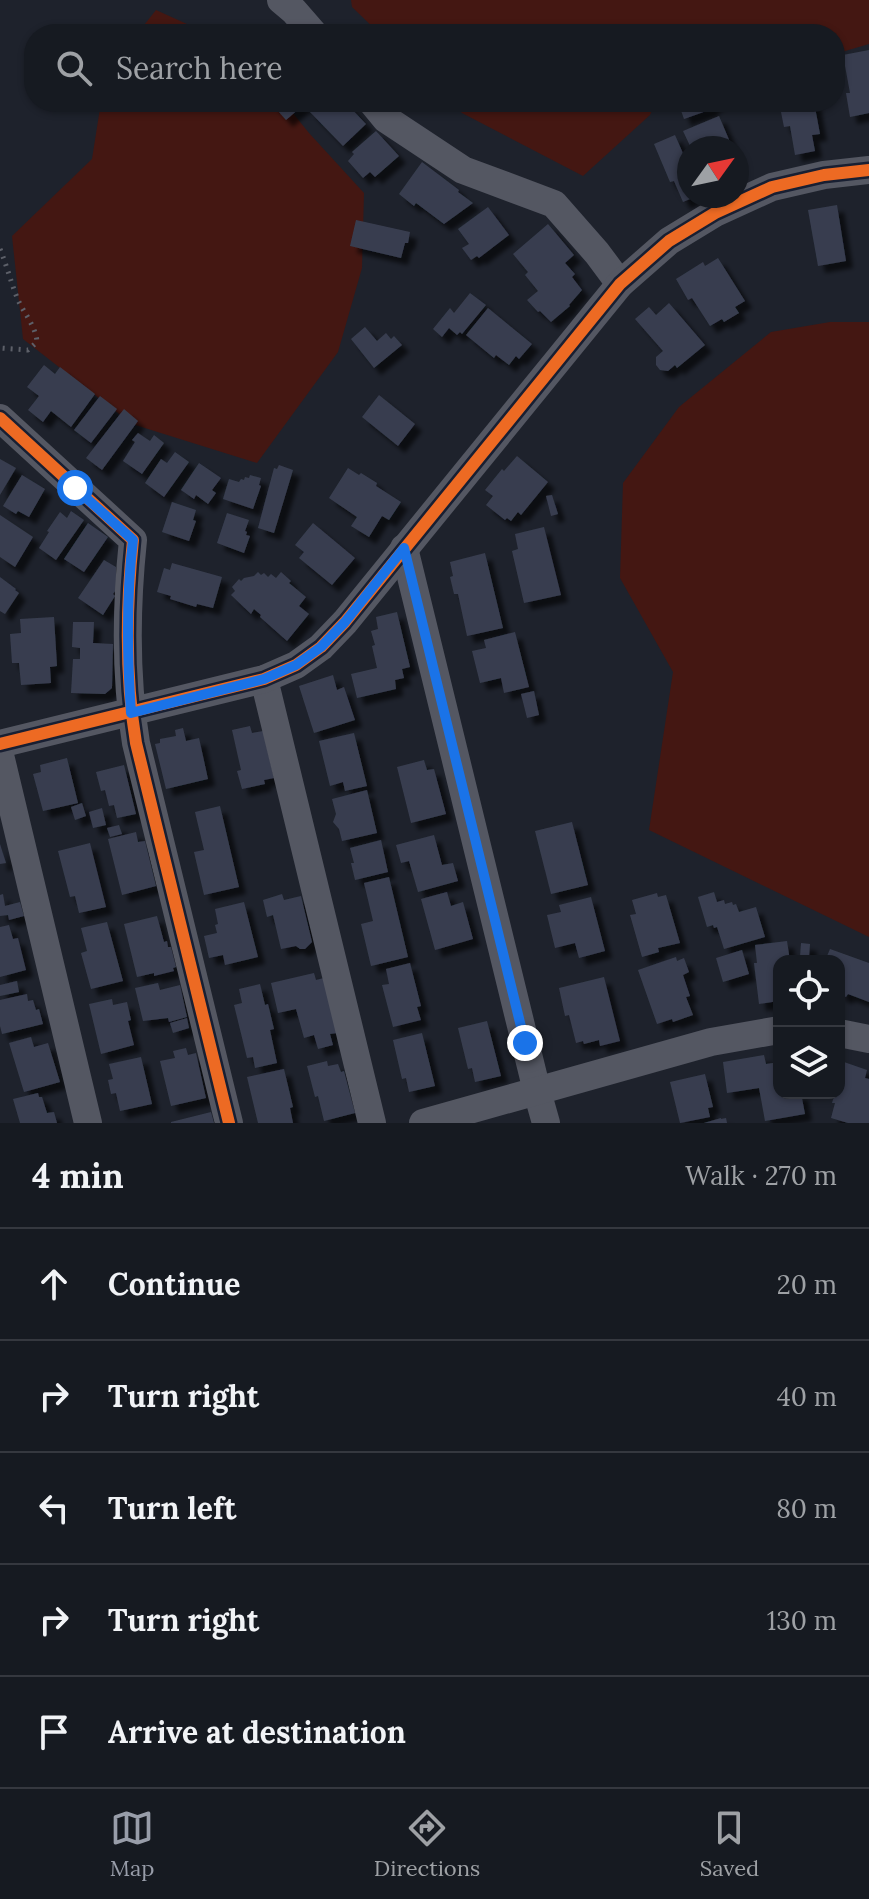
<!DOCTYPE html>
<html lang="en">
<head>
<meta charset="utf-8">
<style>
	:root { --surface:#161a21; --page:#23272e; --text:#f1f3f6; --muted:#9ea1a5; --line:#35383f; --accent:#989da9 }
	body { margin:0; font-family:Lora,serif; background:var(--page); color:var(--text) }
	.controls { position:absolute; right:24px; bottom:24px; display:grid; overflow:hidden; border-radius:16px; box-shadow:0 2px 6px #0004 }
	.controls button { width:72px; height:72px; display:grid; place-items:center; padding:0; border:0; border-bottom:2px solid var(--line); background:var(--surface); color:var(--text); font:40px sans-serif }
	.compass { position:absolute; left:677px; top:136px; width:72px; height:72px; border-radius:50%; background:var(--surface); box-shadow:0 2px 6px #0004; rotate:57deg }
	.stop { position:absolute; width:24px; height:24px; margin:-18px; border:6px solid #1a73e8; border-radius:50%; background:#fff }
	.stop.end { background:#1a73e8; border-color:#fff; box-shadow:0 2px 8px #0008 }
	.list { margin:0; padding:0; list-style:none }
	h2 { display:flex; justify-content:space-between; align-items:center; height:104px; margin:0; padding:0 32px; font-size:34px }
	h2 small { font-size:26px; font-weight:400; color:var(--muted) }
	.list li { display:grid; grid-template-columns:52px 1fr auto; gap:24px; align-items:center; box-sizing:border-box; height:112px; padding:0 32px; border-top:2px solid var(--line) }
	.list b { display:block; font-size:30px; white-space:nowrap }
	.list em { font-size:26px; font-style:normal; color:var(--muted) }
	.icon { flex:none; width:44px; height:44px; fill:none; stroke:currentColor; stroke-width:2; stroke-linecap:round; stroke-linejoin:round }
	.map { position:relative; flex:none; width:869px; height:1123px; overflow:hidden }
	.search { position:absolute; background:var(--surface); box-shadow:0 2px 6px #0004; left:24px; right:24px; top:24px; height:88px; display:flex; align-items:center; gap:20px; box-sizing:border-box; padding:0 28px; border-radius:32px; color:var(--muted); font-size:30px }
	.sheet { height:664px; background:var(--surface) }
	nav { display:flex; justify-content:space-around; align-items:center; box-sizing:border-box; height:112px; border-top:2px solid var(--line); background:var(--surface); font-size:22px; color:var(--muted) }
	nav a { display:grid; justify-items:center; gap:4px }
	nav .on { color:var(--accent) }
	.map>svg:first-child { display:block }
	.green { fill:#441712 }
	.building { fill:#383e4f; filter:url(#shadow) }
	.lines { fill:none; stroke-linecap:round; stroke-linejoin:round }
	.path { stroke:#5d6069; stroke-width:5; stroke-dasharray:2 6; stroke-linecap:butt }
	.minor { stroke:#545762; stroke-width:28 }
	.cycleway-casing { stroke:#181f32; stroke-width:17 }
	.cycleway { stroke:#ed6a23; stroke-width:12 }
	.route { stroke:#1a73e8; stroke-width:10 }
</style>
</head>
<body>
<div class="map">
<svg width="869" height="1123" viewBox="0 0 869 1123">
	<defs>
		<filter id="shadow"><feDropShadow dx="7" dy="7" stdDeviation="2" flood-color="#0009"/></filter>
	</defs>
	<rect width="100%" height="100%" fill="#1e222c"/>
	<g class="green">
		<path d="M351,0H869V44L835,54V34H751L748,30L690,27L687,34H380L352,7Z"/>
		<path d="M156,10L209,34H137Z"/>
		<path d="M101,102H284L309,133L364,193L362,268L338,352L257,463L132,424L23,339L12,236L92,159Z"/>
		<path d="M451,102H656L650,115L583,176L462,113Z"/>
		<path d="M830,322H869V937L649,830L673,672L620,578L623,483L679,407L771,332Z"/>
	</g>
	<g class="building">
		<path d="M869,50V113L850,117L846,93H850L843,55Z"/>
		<path d="M270,102H307L286,120Z"/>
		<path d="M319,102H345L366,124L343,146L309,111Z"/>
		<path d="M678,102H720L711,106L712,109L684,119Z"/>
		<path d="M790,102H814L820,134L812,135L815,151L795,155L790,126L784,127L780,107L787,106L786,103Z"/>
		<path d="M719,116L730,142L727,143L729,148H691L683,131Z"/>
		<path d="M376,131L399,156L375,177L370,172L363,178L348,161L354,154L352,152Z"/>
		<path d="M675,135L689,167V196H697L683,202L674,181L670,182L654,144Z"/>
		<path d="M422,162L459,190L458,192L473,203L444,224L416,203L414,206L399,194Z"/>
		<path d="M837,205L846,261L818,266L808,210Z"/>
		<path d="M488,207L509,235L479,258L477,256L471,260L462,248L469,244L458,229Z"/>
		<path d="M356,220L410,232L408,243H405L401,258L350,246Z"/>
		<path d="M548,224L574,255L565,263L575,274L572,277L582,290L569,305L570,306L551,322L540,311L538,312L527,300L538,291L525,275L528,272L513,254Z"/>
		<path d="M718,258L745,301L735,307L739,313L724,322L722,319L710,326L692,298L688,300L676,279L703,262L705,266Z"/>
		<path d="M470,293L486,305L462,334L460,332L457,335L449,328L442,337L433,329L450,308L454,313Z"/>
		<path d="M669,303L705,345L677,368L675,365L668,371L660,370L656,365V357L663,351L635,319L649,307L656,315Z"/>
		<path d="M488,308L532,344L519,359L516,356L509,365L496,355L494,358L466,335Z"/>
		<path d="M365,327L377,341L386,333L391,339L394,336L402,345L374,368L351,339Z"/>
		<path d="M44,365L55,374L60,367L95,394L71,427L51,411L43,422L28,410L39,396L27,387Z"/>
		<path d="M379,395L415,424L398,446L362,417Z"/>
		<path d="M100,396L117,409L91,443L74,430Z"/>
		<path d="M124,409L138,421L102,470L86,458Z"/>
		<path d="M138,433L150,441L154,435L164,443L142,474L123,461L135,442L132,440Z"/>
		<path d="M175,452L189,462L164,497L145,483L161,459L167,463Z"/>
		<path d="M517,456L548,482L521,515L518,512L511,521L507,518L505,520L486,505L493,496L485,490L502,469L504,471Z"/>
		<path d="M0,459L16,468L0,495Z"/>
		<path d="M199,463L221,478L212,490L216,493L208,504L196,495L194,499L181,490Z"/>
		<path d="M279,465L293,470L274,533L258,528L274,468L277,469Z"/>
		<path d="M348,468L359,475L361,473L377,483L376,486L401,502L389,520L382,516L369,537L351,526L357,517L329,498Z"/>
		<path d="M22,475L45,489L29,517L18,511L16,514L3,506Z"/>
		<path d="M250,475L261,478L259,485L261,486L253,509L223,499L229,479L239,482L241,479L244,480L245,477L249,478Z"/>
		<path d="M552,495L558,514L551,516L546,496Z"/>
		<path d="M172,502L196,510L193,520L196,521L189,541L162,532Z"/>
		<path d="M71,511L84,520L56,560L39,548L49,532L47,531L60,512L67,518Z"/>
		<path d="M227,513L249,520L245,531L247,532L246,535L250,536L244,553L217,543Z"/>
		<path d="M0,515L33,537L15,567L0,557Z"/>
		<path d="M88,523L108,537L84,572L64,559Z"/>
		<path d="M313,523L355,558L332,585L299,558L304,552L295,545Z"/>
		<path d="M544,527L561,595L524,603L512,551L518,549L515,534Z"/>
		<path d="M485,553L503,628L467,636L458,594H454L450,577L453,576L450,562Z"/>
		<path d="M104,560L116,567V590L113,594L115,596L103,615L78,598Z"/>
		<path d="M172,563L222,577L213,608L197,604L196,607L170,599L171,596L157,592L164,568L170,570Z"/>
		<path d="M258,572L261,575L264,573L268,577L271,574L276,578L281,572L291,581L289,583L306,597L299,606L309,614L287,641L260,617L261,615L254,609L251,614L231,595L235,591L232,587L239,579L241,581L244,578L254,576Z"/>
		<path d="M0,577L16,589L15,590L19,593L5,614L0,611Z"/>
		<path d="M397,612L410,667L402,669L404,678L395,680L396,689L357,698L351,674L377,668L372,646L375,645L371,631L378,629L376,617Z"/>
		<path d="M54,617L57,666L50,667L51,683L21,685L19,663H12L10,634L21,633L20,619Z"/>
		<path d="M73,622H94L93,643L113,644L112,688L105,694L71,693L73,659H80V648L72,647Z"/>
		<path d="M515,632L529,687L504,693L501,678L480,683L472,651L486,648L484,640Z"/>
		<path d="M333,675L337,690L344,687L355,720L314,733L299,686Z"/>
		<path d="M534,691L539,715L527,718L521,694Z"/>
		<path d="M250,726L252,733L263,731L274,778L264,780L265,784L242,789L237,771L241,770L232,730Z"/>
		<path d="M183,728L186,741L199,738L208,779L166,789L155,744L160,743V739L176,736L175,730Z"/>
		<path d="M354,733L367,786L345,791L343,782L330,786L319,741Z"/>
		<path d="M67,758L78,803L43,811L33,774L41,772L40,765Z"/>
		<path d="M424,760L427,770L434,769L446,814L411,823L397,767Z"/>
		<path d="M124,765L136,814L117,818L114,805L109,806L105,790L101,791L96,772Z"/>
		<path d="M367,790L377,833L342,841L339,829L333,822L336,814L332,799Z"/>
		<path d="M82,803L86,816L75,820L71,807Z"/>
		<path d="M220,806L239,887L204,895L194,852L204,850L195,812Z"/>
		<path d="M102,808L106,825L93,828L89,812Z"/>
		<path d="M572,822L588,885L551,894L535,831Z"/>
		<path d="M119,825L122,834L110,837L107,828Z"/>
		<path d="M136,832L138,842L145,841L156,886L122,895L108,839Z"/>
		<path d="M434,835L442,865L453,863L458,881L418,892L409,861L401,863L396,845Z"/>
		<path d="M381,840L388,872L355,880L351,863H354L350,848Z"/>
		<path d="M90,843L106,907L79,913L75,896L70,897L58,851Z"/>
		<path d="M0,844L6,863L0,864Z"/>
		<path d="M389,877L408,957L371,966L361,924L373,921L364,883Z"/>
		<path d="M447,892L451,906L463,902L473,939L435,950L421,899Z"/>
		<path d="M714,892L717,902L724,900L725,904L732,902L733,905L736,904L739,912L756,907L765,937L724,949L717,927L714,928L713,925L707,927L698,897Z"/>
		<path d="M657,893L658,897L666,895L680,943L658,948L659,952L642,957L630,915L636,914L632,900Z"/>
		<path d="M3,894L5,906L20,902L24,916L9,920L8,915L0,916V895Z"/>
		<path d="M282,894L284,900L301,896L312,942L305,949H300L296,946L281,949L273,915L267,917L263,900Z"/>
		<path d="M591,897L605,951L579,958L575,943L555,948L547,915L561,912L559,905Z"/>
		<path d="M244,902L258,957L225,965L223,955L209,958L204,936L217,933L215,925L218,924L215,909Z"/>
		<path d="M157,916L164,942L167,941L168,947H171L176,967L173,968L174,971L154,976V973L137,977L124,924Z"/>
		<path d="M107,922L123,981L91,989L81,953L87,951L81,928Z"/>
		<path d="M9,925L13,939L18,938L26,970L0,977V927Z"/>
		<path d="M787,941L790,961H779V1001L759,1004L754,963H757L755,945Z"/>
		<path d="M801,943L810,944L809,957H800Z"/>
		<path d="M830,949L869,963V1002L848,994L846,997L839,994V961H825Z"/>
		<path d="M742,950L749,974L723,982L716,958Z"/>
		<path d="M676,957L677,961L684,958L689,972L683,975L690,996L686,997L693,1015L673,1022L672,1019L657,1024L638,970Z"/>
		<path d="M410,963L421,1006L417,1007L421,1020L393,1027L382,985L389,984L386,969Z"/>
		<path d="M314,973L316,980L324,978L337,1033L330,1034L333,1045L318,1049L314,1035L304,1038L296,1009L278,1013L271,983Z"/>
		<path d="M604,977L620,1041L600,1046L599,1040L584,1044L583,1041L576,1043L569,1015L565,1016L559,988Z"/>
		<path d="M17,981L19,992L0,996V985Z"/>
		<path d="M158,983L160,990L180,985L187,1017L169,1022L168,1018L143,1021L135,988Z"/>
		<path d="M260,984L265,1005L268,1004L274,1029L270,1030L277,1063L255,1068L253,1057L247,1058L234,1005L242,1003L239,989Z"/>
		<path d="M27,994L28,1001L33,1000L36,1010L39,1009L43,1024L2,1034L0,1026V1000Z"/>
		<path d="M112,999L113,1005L127,1002L131,1020L128,1021L134,1045L101,1054L89,1004Z"/>
		<path d="M187,1018L189,1028L173,1033L170,1023Z"/>
		<path d="M487,1021L501,1076L475,1082L472,1068L468,1069L458,1028Z"/>
		<path d="M422,1033L435,1086L409,1092L406,1078L402,1079L393,1040Z"/>
		<path d="M31,1037L34,1047L48,1043L60,1082L24,1092L9,1043Z"/>
		<path d="M186,1048L188,1055L196,1053L206,1098L171,1106L160,1061L175,1058L173,1051Z"/>
		<path d="M764,1055L766,1064L779,1062V1093H801L805,1114L765,1121L759,1088L727,1093L723,1062Z"/>
		<path d="M141,1057L152,1104L120,1111L116,1093L111,1094L108,1080L113,1079L109,1064Z"/>
		<path d="M327,1061L328,1066L338,1064L341,1072L344,1071L355,1113L324,1121L318,1096L315,1097L307,1066Z"/>
		<path d="M844,1062L867,1070L865,1078L869,1079V1123H848L831,1118L835,1103H832L835,1093H839V1079Z"/>
		<path d="M284,1069L293,1107L290,1108L293,1123H258L247,1077Z"/>
		<path d="M705,1074L713,1107L708,1108L710,1117L680,1123L670,1082Z"/>
		<path d="M38,1093L39,1097H42L47,1113L54,1112L57,1123H20L13,1099Z"/>
		<path d="M211,1112L214,1123H171V1122Z"/>
		<path d="M721,1118V1119L726,1118L727,1123H704Z"/>
	</g>
	<g class="lines">
		<path class="path" d="M0,249C7,266 11,283 18,300C24,313 36,327 37,342L28,350L0,348"/>
		<g class="minor">
			<path d="M281,0L294,11L314,34"/>
			<path d="M372,102L386,119L463,170L554,204L597,253L620,284"/>
			<path d="M0,418L133,540C126,607 125,676 136,743L229,1123"/>
			<path d="M404,548L537,1091L546,1123"/>
			<path d="M264,679L372,1123"/>
			<path d="M0,744L264,679L296,665L321,647L345,622L620,284L669,241L715,213L772,187L824,175L869,170"/>
			<path d="M0,755L88,1123"/>
			<path d="M839,1033L869,1039"/>
			<path d="M423,1123L711,1042L779,1030"/>
		</g>
		<g class="cycleway-casing">
			<g id="cycleway">
				<path d="M0,418L133,540C126,607 125,676 136,743L229,1123"/>
				<path d="M0,744L264,679L296,665L321,647L345,622L620,284L669,241L715,213L772,187L824,175L869,170"/>
			</g>
		</g>
		<use href="#cycleway" class="cycleway"/>
	</g>
	<g class="lines">
		<path class="route" d="M75,488L133,540C126,597 127,655 131,713L264,679L296,665L321,647L345,622L404,548L525,1043"/>
	</g>
</svg>
<div class="controls">
<button><svg class="icon" aria-label="locate" viewBox="0 0 24 24"><circle cx="12" cy="12" r="6"/><path d="M12 2v4M12 18v4M2 12h4M18 12h4"/></svg></button>
<button><svg class="icon" aria-label="layers" viewBox="0 0 24 24"><path d="M12 4l9 5-9 5-9-5zM3 14l9 5 9-5"/></svg></button>
</div>
<svg class="compass" viewBox="-18 -18 36 36"><path d="M0-13l5 13h-10z" fill="#e53935"/><path d="M0 13l5-13h-10z" fill="#9ea1a5"/></svg>
<div class="stop" style="left:75px;top:488px"></div>
<div class="stop end" style="left:525px;top:1043px"></div>
<div class="search"><svg class="icon" aria-label="search" viewBox="0 0 24 24"><circle cx="10" cy="10" r="6"/><path d="M15 15l6 6"/></svg>Search here</div>
</div>
<section class="sheet">
<h2>4 min<small>Walk · 270 m</small></h2>
<ul class="list">
<li><svg class="icon" aria-label="ahead" viewBox="0 0 24 24"><path d="M12 20V5M6 11l6-6 6 6"/></svg><div><b>Continue</b></div><em>20 m</em></li>
<li><svg class="icon" aria-label="right" viewBox="0 0 24 24"><path d="M7 20v-9h11M14 6l5 5-5 5"/></svg><div><b>Turn right</b></div><em>40 m</em></li>
<li><svg class="icon" aria-label="left" viewBox="0 0 24 24"><path d="M17 20v-9H6M10 6l-5 5 5 5"/></svg><div><b>Turn left</b></div><em>80 m</em></li>
<li><svg class="icon" aria-label="right" viewBox="0 0 24 24"><path d="M7 20v-9h11M14 6l5 5-5 5"/></svg><div><b>Turn right</b></div><em>130 m</em></li>
<li><svg class="icon" aria-label="arrive" viewBox="0 0 24 24"><path d="M6 21V4h12l-3 4 3 4H6"/></svg><div><b>Arrive at destination</b></div></li>
</ul>
</section>
<nav>
<a class="on"><svg class="icon" aria-label="map" viewBox="0 0 24 24"><path d="M3 6l6-2 6 2 6-2v14l-6 2-6-2-6 2zM9 4v14M15 6v14"/></svg>Map</a>
<a><svg class="icon" aria-label="directions" viewBox="0 0 24 24"><path d="M12 3l9 9-9 9-9-9zM9 14v-3h6M13 9l2 2-2 2"/></svg>Directions</a>
<a><svg class="icon" aria-label="saved" viewBox="0 0 24 24"><path d="M7 4h10v16l-5-4-5 4z"/></svg>Saved</a>
</nav>
</body>
</html>
